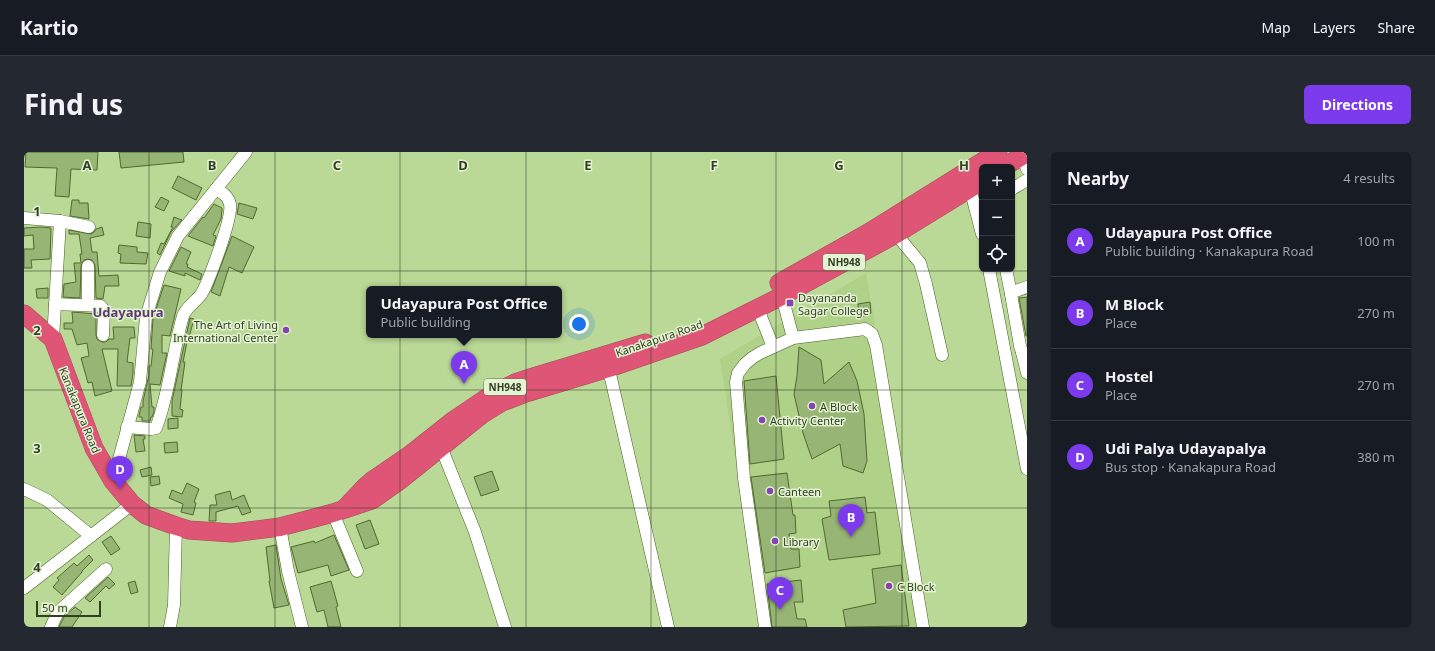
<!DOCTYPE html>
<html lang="en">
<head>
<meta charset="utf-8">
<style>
	:root { --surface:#171b24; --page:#242831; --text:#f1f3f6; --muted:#9ea1a6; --line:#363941; --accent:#7c3aed }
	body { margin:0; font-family:"Noto Sans",sans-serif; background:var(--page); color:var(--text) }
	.controls { position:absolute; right:12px; top:12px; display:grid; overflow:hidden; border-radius:6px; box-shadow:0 1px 3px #0004 }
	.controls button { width:36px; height:36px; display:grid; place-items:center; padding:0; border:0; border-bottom:1px solid var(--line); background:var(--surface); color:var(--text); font:20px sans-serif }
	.scale { position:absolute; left:12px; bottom:10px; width:65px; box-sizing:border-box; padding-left:4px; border:2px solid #333f24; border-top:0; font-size:11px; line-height:14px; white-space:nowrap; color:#333f24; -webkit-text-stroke:3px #e4f4d3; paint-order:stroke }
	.you { position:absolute; left:555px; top:172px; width:14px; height:14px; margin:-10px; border:3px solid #fff; border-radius:50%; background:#1a73e8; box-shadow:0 0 0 6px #1a73e833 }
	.badge { display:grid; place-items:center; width:26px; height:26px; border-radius:50%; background:var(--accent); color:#fff; font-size:13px; font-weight:700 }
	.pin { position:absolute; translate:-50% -33px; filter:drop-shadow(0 1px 2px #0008) }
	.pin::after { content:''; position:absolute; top:21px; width:14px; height:12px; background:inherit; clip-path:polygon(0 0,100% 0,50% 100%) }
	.popup { position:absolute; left:342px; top:134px; width:196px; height:52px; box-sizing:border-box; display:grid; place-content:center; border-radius:6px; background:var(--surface); filter:drop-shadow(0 1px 3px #0005); font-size:13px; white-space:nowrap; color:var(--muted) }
	.popup b { font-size:15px; color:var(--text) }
	.popup::after { content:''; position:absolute; left:50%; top:100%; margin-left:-8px; border:8px solid transparent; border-top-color:var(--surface) }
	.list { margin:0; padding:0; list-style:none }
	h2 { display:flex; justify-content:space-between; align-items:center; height:52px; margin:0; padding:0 16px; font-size:17px }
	h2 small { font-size:13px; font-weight:400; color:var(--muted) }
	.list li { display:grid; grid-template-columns:26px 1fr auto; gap:12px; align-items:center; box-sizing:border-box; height:72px; padding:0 16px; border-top:1px solid var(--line) }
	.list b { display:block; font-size:15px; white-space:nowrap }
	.list p { margin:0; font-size:13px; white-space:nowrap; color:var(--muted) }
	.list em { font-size:13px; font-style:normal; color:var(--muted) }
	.icon { flex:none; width:22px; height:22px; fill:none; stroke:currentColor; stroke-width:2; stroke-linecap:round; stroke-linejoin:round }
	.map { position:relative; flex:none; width:1003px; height:475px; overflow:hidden; border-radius:6px }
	header { display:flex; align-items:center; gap:24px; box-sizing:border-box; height:56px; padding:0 20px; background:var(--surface); border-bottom:1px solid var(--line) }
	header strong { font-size:19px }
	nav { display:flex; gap:22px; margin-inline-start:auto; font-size:14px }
	.intro { display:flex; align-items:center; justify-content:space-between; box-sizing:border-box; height:96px; padding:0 24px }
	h1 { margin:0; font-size:28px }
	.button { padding:10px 18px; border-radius:6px; background:var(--accent); color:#fff; font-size:14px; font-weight:700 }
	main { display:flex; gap:24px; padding:0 24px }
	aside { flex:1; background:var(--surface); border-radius:6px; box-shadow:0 1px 3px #0004 }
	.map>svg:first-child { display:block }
	.built { fill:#afd188 }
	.building { fill:#97b575; stroke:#506a2c }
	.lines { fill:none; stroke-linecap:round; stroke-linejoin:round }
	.minor-casing { stroke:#476022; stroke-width:13 }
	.highway-casing { stroke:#a24d59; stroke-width:19 }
	.minor { stroke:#fff; stroke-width:12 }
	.highway { stroke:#de5576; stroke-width:18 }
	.grid { fill:none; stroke:#333f24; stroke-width:1; stroke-opacity:0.55 }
	.poi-dot { fill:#8642b5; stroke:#e4f4d3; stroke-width:1.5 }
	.labels { text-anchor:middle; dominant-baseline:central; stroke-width:3; stroke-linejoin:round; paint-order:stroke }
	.shield { fill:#e4f4d3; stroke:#687558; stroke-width:1 }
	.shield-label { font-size:10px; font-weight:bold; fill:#333f24 }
	.poi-label { font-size:11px; fill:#333f24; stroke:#e4f4d3; text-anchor:start }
	.street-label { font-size:11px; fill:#333f24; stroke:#e4f4d3 }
	.quarter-label { font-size:13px; font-weight:bold; fill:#5b3a74; stroke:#e4f4d3 }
	.grid-label { font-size:13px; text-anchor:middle; font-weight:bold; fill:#333f24; stroke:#e4f4d3; stroke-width:3; stroke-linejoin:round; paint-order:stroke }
</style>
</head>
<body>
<header>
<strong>Kartio</strong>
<nav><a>Map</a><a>Layers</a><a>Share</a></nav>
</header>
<div class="intro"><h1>Find us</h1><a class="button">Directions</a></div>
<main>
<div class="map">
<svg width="1003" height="475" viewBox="0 0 1003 475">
	<rect width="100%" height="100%" fill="#bad997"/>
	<path class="built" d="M842,121L904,475H737L696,207Z"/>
	<g class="building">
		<path d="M2,0H74L73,18L47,17L45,45L31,44L33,16L1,15Z"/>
		<path d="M95,0H159L160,10L97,16Z"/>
		<path d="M154,24L178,36L172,48L148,36Z"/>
		<path d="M137,45L145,49L140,59L131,55Z"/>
		<path d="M48,48H55V51H64L65,67L46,64Z"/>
		<path d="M215,51L233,56L229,67L213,62Z"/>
		<path d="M190,52L198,56V58L197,67L189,83L192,84L189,94L164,84L179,65L180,66Z"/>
		<path d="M150,65L158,68L147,80L136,103L133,101L137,91L140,92L149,75H147Z"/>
		<path d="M114,70L127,72L126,86L112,84Z"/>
		<path d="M18,75L27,76L26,107L7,108L8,116H0V97H10L9,83L0,84V76Z"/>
		<path d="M78,75L80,83L66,86L68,100H73L75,124L94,123L95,134H81L79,147L72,146L71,114L68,108L64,107L60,108L57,114L56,146L39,145L40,132L52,130L50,111H57L56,102H58L55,82H45V78L67,82L70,80L72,77Z"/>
		<path d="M208,84L230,95L218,121L205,115L196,144L187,140Z"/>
		<path d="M95,93L113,95V100L124,101L122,112L96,111L97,102L94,101Z"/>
		<path d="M157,95L167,100L162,112H164L163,115L178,122L176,128L161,121V124L145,119Z"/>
		<path d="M140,133L157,137L146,184L138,183V201H143L136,233L126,232L128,255H130V260L128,265H127L126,269H118V265H115V264L117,255H119V249L125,223V214H127L129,197H127L129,166Z"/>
		<path d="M24,136V146H13L12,137Z"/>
		<path d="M1003,145V184H1002L995,146Z"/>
		<path d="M846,150L847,161L835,166L834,152Z"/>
		<path d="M48,160L72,162V183L73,187L78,190H82L85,187H90L89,175H110L111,186H106L103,210L109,211V222L107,234H93L94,197H78L88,239L71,244L68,230L64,231L57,206L65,204L63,191L53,193L48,177H40V171H49Z"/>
		<path d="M166,166L170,167L165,185H164L159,210H161L157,238H158L156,257L159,258L158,265L148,264V249Z"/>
		<path d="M775,195L797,208L800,232L825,210L833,229L840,262L843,309L839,321L819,314L816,292L788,307L779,281L770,242L773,224Z"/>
		<path d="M752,224L760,307L726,312L720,229Z"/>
		<path d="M154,266V276L144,277V267Z"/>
		<path d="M110,283L121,284V287H119L121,299L112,300Z"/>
		<path d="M153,290L154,300L141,301L140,291Z"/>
		<path d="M127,315L128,323L118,325L116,318Z"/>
		<path d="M468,319L475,338L457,344L450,325Z"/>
		<path d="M763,321L769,363H771L772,381L765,382L767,397H775L776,415L741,421L727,325Z"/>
		<path d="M135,324L136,332L127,334L126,325Z"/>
		<path d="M163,331L175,337L170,350L172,351L169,363L157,360L159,352L145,346L148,338L158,342Z"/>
		<path d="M206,339L208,348L220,343L227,360L218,363L214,354L192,360V369H185L186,353H193L191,343Z"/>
		<path d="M841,345L843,361L851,360L856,402L805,408L798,367L807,364L805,349Z"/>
		<path d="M346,368L355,392L341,397L332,373Z"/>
		<path d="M310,383L325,418L307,424L304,413L274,421L267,395L290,389L291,391Z"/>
		<path d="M87,384L96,397L87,403L78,390Z"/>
		<path d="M252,393L257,427L265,453L250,456L245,429H246L242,395Z"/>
		<path d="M65,403L69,408L58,419V420L38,443L29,435L35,428L33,426L50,411L53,414Z"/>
		<path d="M877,413L885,474L822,475L819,458L852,451L848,417Z"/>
		<path d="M84,425L91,432L85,437L82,434L66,450L61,446Z"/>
		<path d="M777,428L779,450H770L773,467H781L783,475H748L743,432Z"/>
		<path d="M111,429L114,440L107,442L104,431Z"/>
		<path d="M307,429L314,454L312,455L317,475H304L300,458L293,460L286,435Z"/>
		<path d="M51,455L58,460L48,475H35L40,465Z"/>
	</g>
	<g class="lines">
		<g class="minor-casing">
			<g id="minor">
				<path d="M998,4L1003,17"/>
				<path d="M946,36L958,82"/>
				<path d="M988,37L1003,28"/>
				<path d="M0,66L36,69L65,75"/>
				<path d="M872,82L896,111L902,132L918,203"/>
				<path d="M965,117L1003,317"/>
				<path d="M982,117L987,142"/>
				<path d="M1003,135L989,140L987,142L996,194L998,200L1003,202"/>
				<path d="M758,144L769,186"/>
				<path d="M31,152L77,154L80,159L79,183"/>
				<path d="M64,153V114"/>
				<path d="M734,157L749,195"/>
				<path d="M29,187L36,69"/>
				<path d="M998,200L1003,221"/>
				<path d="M583,209L644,475"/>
				<path d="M103,275L127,277L132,276C146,240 148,201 159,164C162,155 173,149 178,141C185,128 209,65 206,52C204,44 199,41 192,37"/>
				<path d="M417,295L451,380L481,475"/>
				<path d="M89,329L116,230L122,165L136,120L154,84L222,0"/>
				<path d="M0,337L23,348L67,384"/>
				<path d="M309,361L333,419"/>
				<path d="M256,375L264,419L278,475"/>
				<path d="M0,436L108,352"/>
				<path d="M27,475L34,460L82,417"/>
				<path d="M146,475L150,453L152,374"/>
				<path d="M741,475L720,326L712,230L714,221L721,212L728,206L736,201L769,186L841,177L848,182L852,193L899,475"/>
			</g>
		</g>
		<g class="highway-casing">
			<g id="highway">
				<path d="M980,15L1003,1"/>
				<path d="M755,131L844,81L974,0"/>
				<path d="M0,162L29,187L70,296L89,329L108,352L122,363L152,374L165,378L208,381L256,375L309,361L348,348L375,329L457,263L478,250L499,242L585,216L678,184L758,144L872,82L958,29"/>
				<path d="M322,355L341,335L349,328L387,302L430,268L467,243L491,231L509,225L621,191"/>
			</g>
		</g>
		<use href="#minor" class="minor"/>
		<use href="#highway" class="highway"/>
	</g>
	<path class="grid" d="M125,0V475M251,0V475M376,0V475M502,0V475M627,0V475M752,0V475M878,0V475M0,119H1003M0,238H1003M0,356H1003"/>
	<g class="poi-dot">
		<rect x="762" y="147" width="8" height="8" rx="2"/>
		<circle cx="262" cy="178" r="4"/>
		<circle cx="788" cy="254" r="4"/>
		<circle cx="738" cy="268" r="4"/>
		<circle cx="746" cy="339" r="4"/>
		<circle cx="751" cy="389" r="4"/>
		<circle cx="865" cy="434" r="4"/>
	</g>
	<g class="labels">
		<g class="shield">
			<rect x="799" y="102" width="42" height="16" rx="3"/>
			<rect x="460" y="227" width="42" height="16" rx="3"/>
		</g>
		<g class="shield-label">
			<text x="820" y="110">NH948</text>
			<text x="481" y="235">NH948</text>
		</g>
		<g class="poi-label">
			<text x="774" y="145">Dayananda<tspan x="774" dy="13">Sagar College</tspan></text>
			<text x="254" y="172" text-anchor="end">The Art of Living<tspan x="254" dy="13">International Center</tspan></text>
			<text x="796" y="254">A Block</text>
			<text x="746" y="268">Activity Center</text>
			<text x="754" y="339">Canteen</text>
			<text x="759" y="389">Library</text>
			<text x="873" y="434">C Block</text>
		</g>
		<g class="street-label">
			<text transform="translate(635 186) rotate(-19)">Kanakapura Road</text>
			<text transform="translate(56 258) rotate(68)">Kanakapura Road</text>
		</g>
		<g class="quarter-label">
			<text x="104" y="160">Udayapura</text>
		</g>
	</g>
	<g class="grid-label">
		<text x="63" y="18">A</text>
		<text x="188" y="18">B</text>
		<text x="313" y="18">C</text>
		<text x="439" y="18">D</text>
		<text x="564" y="18">E</text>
		<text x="690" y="18">F</text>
		<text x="815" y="18">G</text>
		<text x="940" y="18">H</text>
		<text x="13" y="64">1</text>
		<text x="13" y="183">2</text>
		<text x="13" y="301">3</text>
		<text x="13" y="420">4</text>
	</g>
</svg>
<div class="controls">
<button>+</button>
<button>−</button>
<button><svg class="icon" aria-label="locate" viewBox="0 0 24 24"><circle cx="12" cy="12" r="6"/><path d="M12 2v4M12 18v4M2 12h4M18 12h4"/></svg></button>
</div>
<div class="scale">50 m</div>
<div class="you"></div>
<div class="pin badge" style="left:440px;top:232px">A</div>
<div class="popup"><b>Udayapura Post Office</b>Public building</div>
<div class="pin badge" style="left:827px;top:385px">B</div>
<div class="pin badge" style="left:756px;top:458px">C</div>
<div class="pin badge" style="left:96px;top:337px">D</div>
</div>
<aside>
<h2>Nearby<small>4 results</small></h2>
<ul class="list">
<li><span class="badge">A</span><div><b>Udayapura Post Office</b><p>Public building · Kanakapura Road</p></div><em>100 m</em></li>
<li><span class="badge">B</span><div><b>M Block</b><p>Place</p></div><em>270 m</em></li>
<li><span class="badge">C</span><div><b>Hostel</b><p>Place</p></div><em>270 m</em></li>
<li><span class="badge">D</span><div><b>Udi Palya Udayapalya</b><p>Bus stop · Kanakapura Road</p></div><em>380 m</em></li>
</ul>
</aside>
</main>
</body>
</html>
